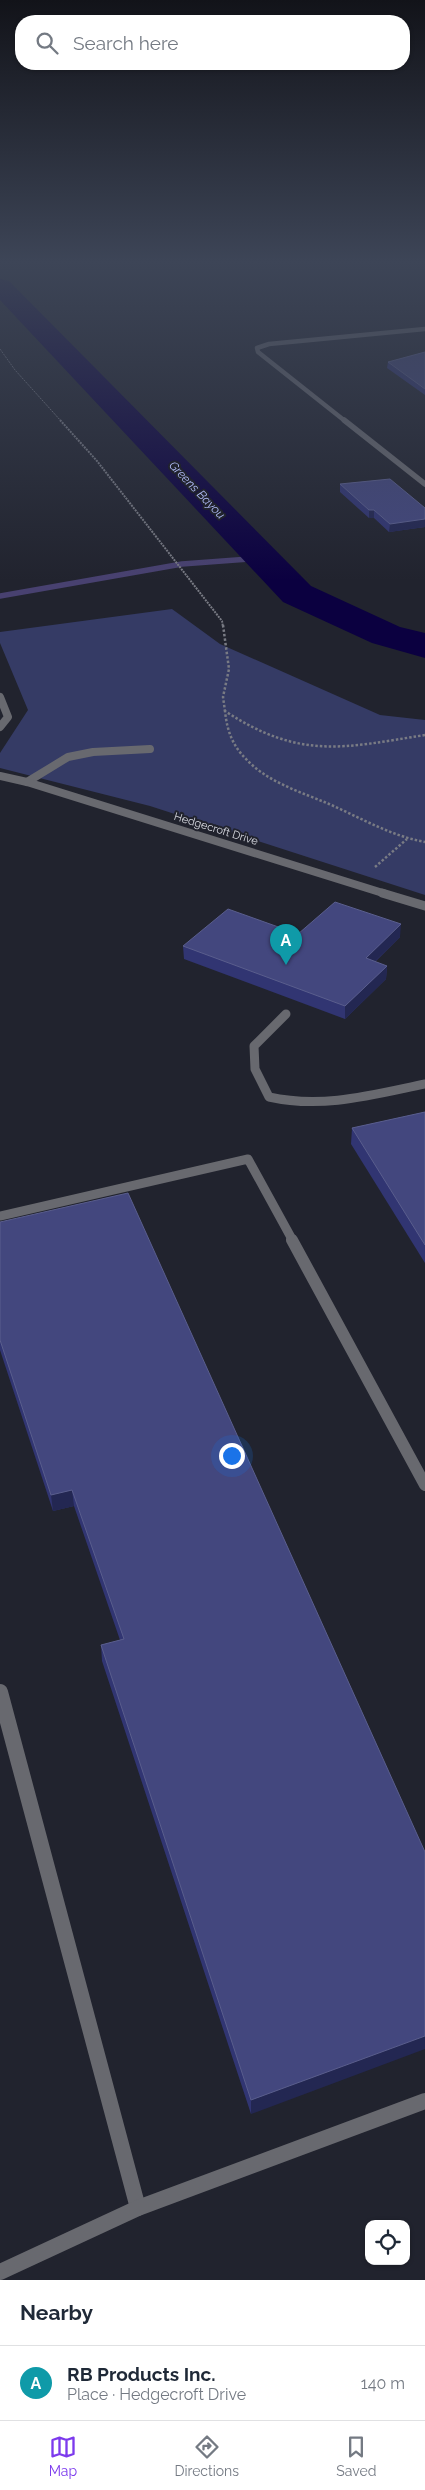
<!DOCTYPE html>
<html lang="en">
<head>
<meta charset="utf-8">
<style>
	:root { --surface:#fff; --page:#f6f6f7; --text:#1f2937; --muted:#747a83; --line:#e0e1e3; --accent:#7c3aed }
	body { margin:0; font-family:Raleway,sans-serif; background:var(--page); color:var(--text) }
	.controls { position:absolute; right:15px; bottom:15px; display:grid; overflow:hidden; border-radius:10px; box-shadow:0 1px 4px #0004 }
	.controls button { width:45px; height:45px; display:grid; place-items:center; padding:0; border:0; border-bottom:1px solid var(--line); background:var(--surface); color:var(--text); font:25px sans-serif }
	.you { position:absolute; left:231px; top:1455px; width:18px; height:18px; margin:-12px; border:4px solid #fff; border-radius:50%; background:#1a73e8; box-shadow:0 0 0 8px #1a73e833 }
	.badge { display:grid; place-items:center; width:32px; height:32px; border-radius:50%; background:var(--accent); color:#fff; font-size:16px; font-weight:700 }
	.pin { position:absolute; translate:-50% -41px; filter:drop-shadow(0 1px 2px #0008) }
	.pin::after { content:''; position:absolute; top:26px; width:18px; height:15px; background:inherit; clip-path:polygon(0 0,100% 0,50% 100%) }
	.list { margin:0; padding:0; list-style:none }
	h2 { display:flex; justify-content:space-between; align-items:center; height:65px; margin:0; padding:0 20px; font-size:21px }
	h2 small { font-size:16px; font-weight:400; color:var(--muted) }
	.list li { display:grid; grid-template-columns:32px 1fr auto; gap:15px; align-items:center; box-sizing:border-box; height:75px; padding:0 20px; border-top:1px solid var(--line) }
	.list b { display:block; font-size:19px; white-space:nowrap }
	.list p { margin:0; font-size:16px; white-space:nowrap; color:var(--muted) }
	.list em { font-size:16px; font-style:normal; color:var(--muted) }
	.icon { flex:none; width:28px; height:28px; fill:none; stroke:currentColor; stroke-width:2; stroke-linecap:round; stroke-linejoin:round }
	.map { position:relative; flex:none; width:425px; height:2280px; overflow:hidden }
	.search { position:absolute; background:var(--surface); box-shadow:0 1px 4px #0004; left:15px; right:15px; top:15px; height:55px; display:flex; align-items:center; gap:12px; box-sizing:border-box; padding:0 18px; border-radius:20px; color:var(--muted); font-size:19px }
	.sheet { height:140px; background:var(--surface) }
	nav { display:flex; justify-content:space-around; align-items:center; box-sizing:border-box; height:70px; border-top:1px solid var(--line); background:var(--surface); font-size:14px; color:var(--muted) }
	nav a { display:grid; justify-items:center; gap:2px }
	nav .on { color:var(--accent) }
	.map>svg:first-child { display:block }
	.green { fill:#353b65 }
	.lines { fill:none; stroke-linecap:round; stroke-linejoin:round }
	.stream { stroke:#484170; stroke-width:5.5 }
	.river { fill:#0b0040; fill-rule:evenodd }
	.path-far2 { stroke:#797b84; stroke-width:1; stroke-dasharray:2 1; stroke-linecap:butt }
	.path-far1 { stroke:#797b84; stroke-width:2; stroke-dasharray:2 1; stroke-linecap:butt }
	.path { stroke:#797b84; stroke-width:2.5; stroke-dasharray:2.5 2; stroke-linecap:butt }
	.lane-far3 { stroke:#68696f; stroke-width:8 }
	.lane-far2 { stroke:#68696f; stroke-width:9 }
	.lane-far1 { stroke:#68696f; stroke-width:12 }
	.lane { stroke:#68696f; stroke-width:16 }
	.street-far3 { stroke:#68696f; stroke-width:4.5 }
	.street-far2 { stroke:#68696f; stroke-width:5.5 }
	.street-far1 { stroke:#68696f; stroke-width:8 }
	.street { stroke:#68696f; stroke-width:9 }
	.wall { fill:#313572 }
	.shaded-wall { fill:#232752 }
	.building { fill:#43477e; stroke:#5a5e8d }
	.labels { text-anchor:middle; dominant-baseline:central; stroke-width:4; stroke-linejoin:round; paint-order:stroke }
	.far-street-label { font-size:11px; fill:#d7d9e0; stroke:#21232e }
	.far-water-label { font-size:12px; font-style:italic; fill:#b1bcf8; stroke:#21232e }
</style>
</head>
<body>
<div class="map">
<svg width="425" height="2280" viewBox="0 0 425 2280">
	<rect width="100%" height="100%" fill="#21232e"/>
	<path class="green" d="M172,609L220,644L380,715L425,720V895L150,806L0,768V753L28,710L0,643V632Z"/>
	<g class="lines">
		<path class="stream" d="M0,596L182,564L262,558"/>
		<path class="river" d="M0,279L9,281L311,586L400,627L425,633V658L372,643L283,602L0,300Z"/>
		<path class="path-far2" d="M0,349L15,370L61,421"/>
		<path class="path-far1" d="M60,420L97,461L222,621L223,627"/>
		<g class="path">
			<path d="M223,625L229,669L223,697L225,711"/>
			<path d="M425,735C343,748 300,760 225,711C227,730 232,745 246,759C267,782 301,792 329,804C361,818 391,836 425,842"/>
			<path d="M375,867L407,839"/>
		</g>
		<g class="lane-far3">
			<path d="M0,697L8,717L0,727"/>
			<path d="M27,782L68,757L93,752L150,749"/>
		</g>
		<g class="lane-far2">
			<path d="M286,1014L254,1046L255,1069L269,1097C323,1109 372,1095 425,1084"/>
			<path d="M0,1216L248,1159L293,1241"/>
		</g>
		<g class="lane-far1">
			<path d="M292,1240L425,1485"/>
			<path d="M0,1691L1,1693"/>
		</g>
		<g class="lane">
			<path d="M0,1692L138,2208"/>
			<path d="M0,2272L138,2208L425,2101"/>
		</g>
		<path class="street-far3" d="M345,421L258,352L257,348L269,344L425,329"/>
		<path class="street-far2" d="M344,420L425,484"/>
		<path class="street-far1" d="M0,776L27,782L386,894"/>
		<path class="street" d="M382,893L425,906"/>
	</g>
	<g class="wall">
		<path d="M425,352V395L387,368L388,362Z"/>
		<path d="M340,484L425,508V527L389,532L374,518H369L340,492Z"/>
		<path d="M298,934L400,937L375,962L387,966L386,979L345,1019L184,959L183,946Z"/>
		<path d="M425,1112V1263L351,1144L352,1128Z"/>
		<path d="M0,1222L425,1852L251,2114L102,1661L101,1645L120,1640L74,1506L53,1511L0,1350Z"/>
	</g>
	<g class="shaded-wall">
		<rect x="369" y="510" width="5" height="8"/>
		<path d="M425,519V527L389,532L390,524Z"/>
		<path d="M401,924L400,937L365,971L366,958Z"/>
		<path d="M387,966L386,979L345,1019V1006Z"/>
		<path d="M72,1490L74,1506L53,1511L51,1495Z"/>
		<path d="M425,2036V2049L251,2114V2100Z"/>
	</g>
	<g class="building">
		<path d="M425,352V389L388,362Z"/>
		<path d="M390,479L425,508V519L390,524L374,510H369L340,484Z"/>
		<path d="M335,902L401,924L366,958L387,966L345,1006L183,946L228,909L298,934Z"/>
		<path d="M425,1112V1245L352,1128Z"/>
		<path d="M128,1193L425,1852V2036L251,2100L101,1645L124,1639L72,1490L51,1495L0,1340V1222Z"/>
	</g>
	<linearGradient id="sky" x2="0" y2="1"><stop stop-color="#121319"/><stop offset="0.45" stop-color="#3d4557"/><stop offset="1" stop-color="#3d4557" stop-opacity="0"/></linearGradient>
	<rect width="425" height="581" fill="url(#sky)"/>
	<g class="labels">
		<g class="far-street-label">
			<text transform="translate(216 829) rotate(17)">Hedgecroft Drive</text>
		</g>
		<g class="far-water-label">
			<text transform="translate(197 490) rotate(46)">Greens Bayou</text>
		</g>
	</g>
</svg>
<div class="controls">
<button><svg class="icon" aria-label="locate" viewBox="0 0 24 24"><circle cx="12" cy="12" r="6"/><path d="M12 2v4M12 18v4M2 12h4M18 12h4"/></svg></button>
</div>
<div class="you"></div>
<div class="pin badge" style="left:286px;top:965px;background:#0f9aa8">A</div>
<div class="search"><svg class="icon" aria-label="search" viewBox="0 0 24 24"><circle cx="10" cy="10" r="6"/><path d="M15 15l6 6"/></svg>Search here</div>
</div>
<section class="sheet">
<h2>Nearby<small></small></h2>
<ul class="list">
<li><span class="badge" style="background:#0f9aa8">A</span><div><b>RB Products Inc.</b><p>Place · Hedgecroft Drive</p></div><em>140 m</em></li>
</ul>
</section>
<nav>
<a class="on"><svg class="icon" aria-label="map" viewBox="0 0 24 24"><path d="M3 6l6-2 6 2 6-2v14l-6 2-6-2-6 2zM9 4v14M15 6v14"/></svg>Map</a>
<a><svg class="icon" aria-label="directions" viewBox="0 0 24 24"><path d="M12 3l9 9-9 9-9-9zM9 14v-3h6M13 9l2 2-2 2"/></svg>Directions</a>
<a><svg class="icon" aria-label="saved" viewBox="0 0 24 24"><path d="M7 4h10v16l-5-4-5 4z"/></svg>Saved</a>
</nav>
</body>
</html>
